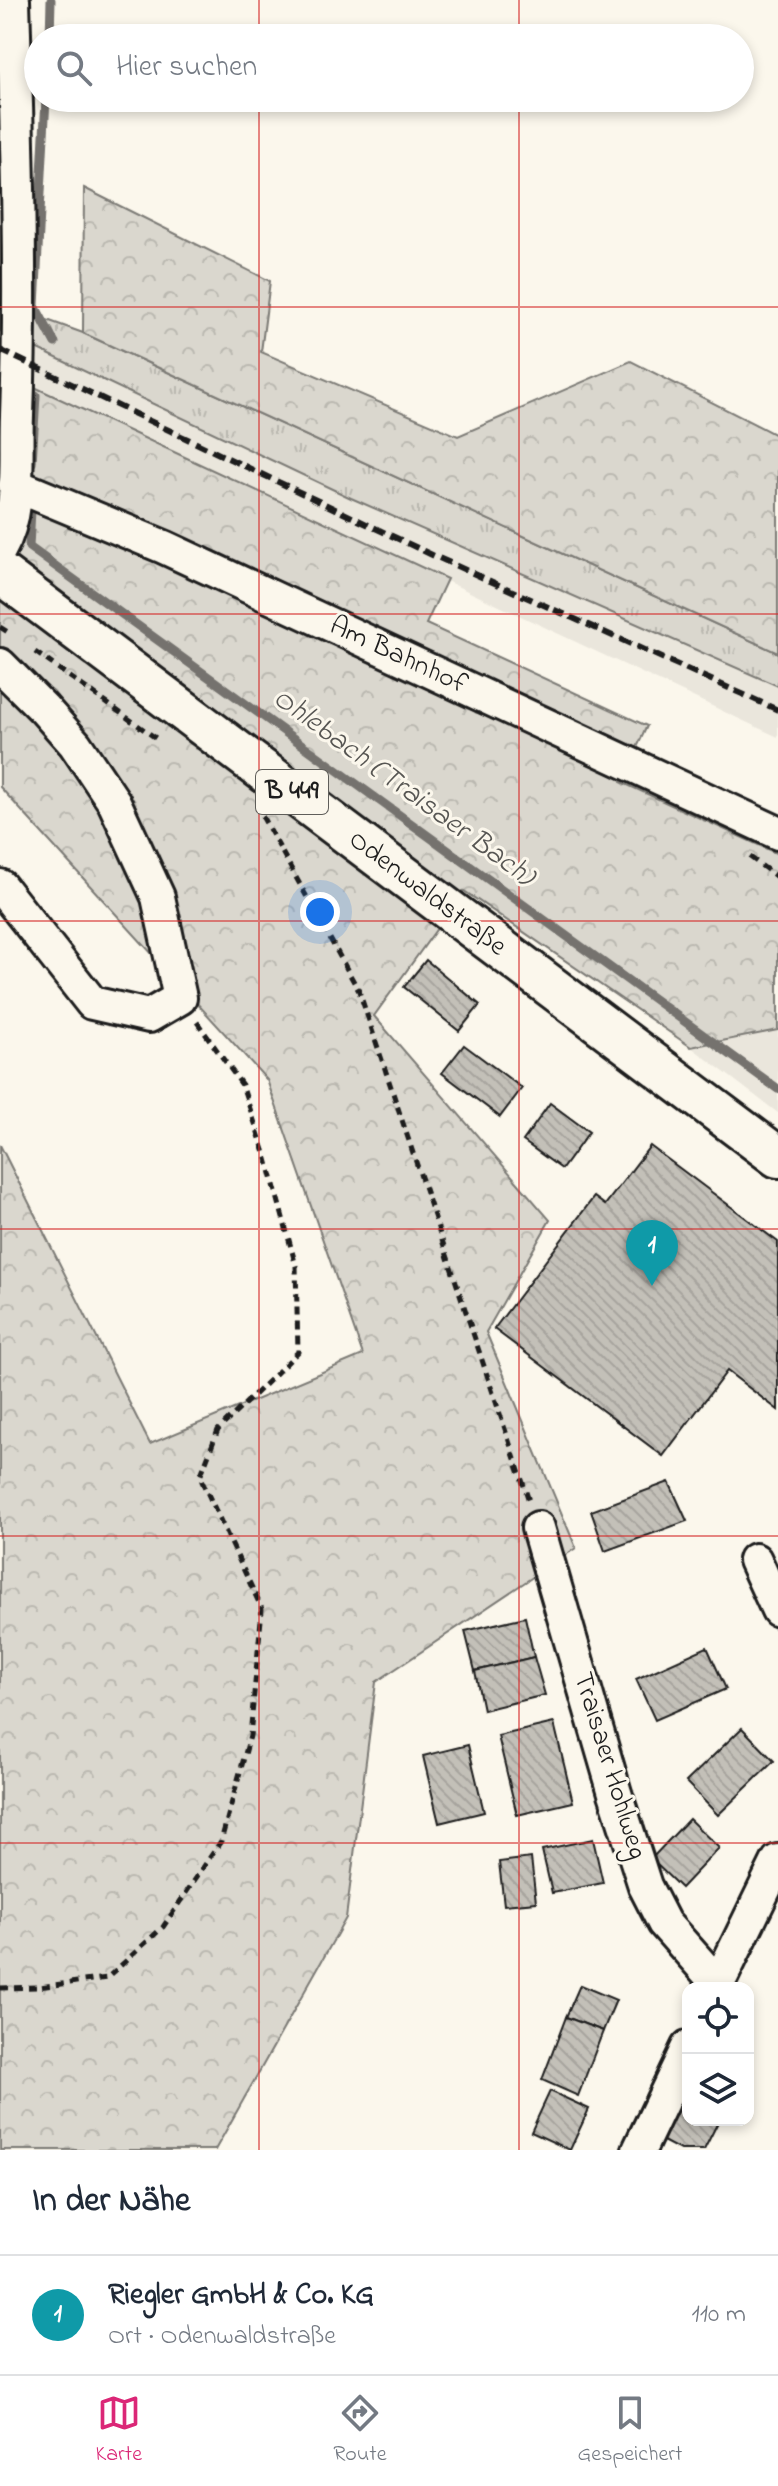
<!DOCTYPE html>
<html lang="de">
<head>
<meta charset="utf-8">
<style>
	:root { --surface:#fff; --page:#f2f2f3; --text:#1f2937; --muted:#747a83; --line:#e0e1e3; --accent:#db2777 }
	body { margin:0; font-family:"Indie Flower",sans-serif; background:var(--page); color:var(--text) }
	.controls { position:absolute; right:24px; bottom:24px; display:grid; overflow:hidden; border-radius:16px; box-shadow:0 4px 12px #0003 }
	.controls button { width:72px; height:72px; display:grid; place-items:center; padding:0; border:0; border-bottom:2px solid var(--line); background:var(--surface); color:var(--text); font:40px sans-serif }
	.you { position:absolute; left:320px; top:912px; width:28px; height:28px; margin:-20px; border:6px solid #fff; border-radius:50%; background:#1a73e8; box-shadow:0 0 0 12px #1a73e833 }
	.badge { display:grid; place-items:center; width:52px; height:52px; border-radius:50%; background:var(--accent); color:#fff; font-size:26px; font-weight:700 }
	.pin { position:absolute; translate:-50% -66px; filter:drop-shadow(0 2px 4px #0008) }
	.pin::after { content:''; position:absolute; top:42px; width:28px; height:24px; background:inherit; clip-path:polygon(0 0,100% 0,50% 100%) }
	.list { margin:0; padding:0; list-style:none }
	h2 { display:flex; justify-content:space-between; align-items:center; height:104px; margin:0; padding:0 32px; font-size:34px }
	h2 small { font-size:26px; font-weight:400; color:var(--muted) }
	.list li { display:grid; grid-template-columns:52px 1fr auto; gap:24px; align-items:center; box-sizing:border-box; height:120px; padding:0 32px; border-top:2px solid var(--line) }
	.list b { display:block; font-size:30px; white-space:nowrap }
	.list p { margin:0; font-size:26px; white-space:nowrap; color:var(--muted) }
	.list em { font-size:26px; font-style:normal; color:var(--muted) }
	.icon { flex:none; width:44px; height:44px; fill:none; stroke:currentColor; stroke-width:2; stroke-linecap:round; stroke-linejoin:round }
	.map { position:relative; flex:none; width:778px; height:2150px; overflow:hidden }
	.search { position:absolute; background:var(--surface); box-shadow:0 4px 12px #0003; left:24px; right:24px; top:24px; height:88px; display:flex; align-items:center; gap:20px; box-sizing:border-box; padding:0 28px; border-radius:44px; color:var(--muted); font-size:30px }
	.sheet { height:224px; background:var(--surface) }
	nav { display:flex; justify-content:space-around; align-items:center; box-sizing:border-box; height:112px; border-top:2px solid var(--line); background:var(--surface); font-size:22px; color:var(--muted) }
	nav a { display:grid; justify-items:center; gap:4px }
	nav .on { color:var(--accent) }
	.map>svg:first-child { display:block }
	.built { fill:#eae6dc }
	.grass { fill:url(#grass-tufts); stroke:#7b7a75; stroke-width:2 }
	.forest { fill:url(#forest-crowns); stroke:#7b7a75; stroke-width:2 }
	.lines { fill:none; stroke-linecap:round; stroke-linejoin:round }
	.stream { stroke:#74726e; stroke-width:9 }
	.building { fill:url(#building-back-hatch); stroke:#1c1c1c; stroke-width:2 }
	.minor-casing { stroke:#1c1c1c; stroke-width:38 }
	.major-casing { stroke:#1c1c1c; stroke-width:46 }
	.path { stroke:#1c1c1c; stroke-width:5; stroke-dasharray:8 6; stroke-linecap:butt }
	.minor { stroke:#fbf7ec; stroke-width:32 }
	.major { stroke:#fbf7ec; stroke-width:40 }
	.rail { stroke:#1c1c1c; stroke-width:6; stroke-dasharray:12 6; stroke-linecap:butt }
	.grid { fill:none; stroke:#d62828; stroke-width:2; stroke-opacity:0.55 }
	.labels { text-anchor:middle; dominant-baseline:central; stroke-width:6; stroke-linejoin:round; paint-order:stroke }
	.shield { fill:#fbf7ec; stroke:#5f5e5a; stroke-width:2 }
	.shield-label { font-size:26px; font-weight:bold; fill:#1c1c1c }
	.street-label { font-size:28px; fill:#1c1c1c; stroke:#fbf7ec }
	.water-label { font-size:30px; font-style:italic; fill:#575653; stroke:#fbf7ec }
</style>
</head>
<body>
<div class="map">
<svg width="778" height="2150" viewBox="0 0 778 2150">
	<defs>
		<pattern id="grass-tufts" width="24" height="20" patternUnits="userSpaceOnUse" patternTransform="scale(2)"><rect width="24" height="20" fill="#dad7ce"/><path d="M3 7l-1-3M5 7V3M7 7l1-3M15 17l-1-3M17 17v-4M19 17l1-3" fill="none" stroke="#bab8b0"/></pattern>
		<pattern id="forest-crowns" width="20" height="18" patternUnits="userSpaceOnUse" patternTransform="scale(2)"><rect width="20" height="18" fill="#dad7ce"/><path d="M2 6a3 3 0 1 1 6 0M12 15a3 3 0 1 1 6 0" fill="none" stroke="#bab8b0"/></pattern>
		<pattern id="building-back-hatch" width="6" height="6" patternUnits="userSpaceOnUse" patternTransform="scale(2)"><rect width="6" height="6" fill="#c3c0b8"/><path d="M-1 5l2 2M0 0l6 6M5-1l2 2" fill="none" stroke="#a7a49e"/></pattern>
	</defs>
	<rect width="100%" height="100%" fill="#fbf7ec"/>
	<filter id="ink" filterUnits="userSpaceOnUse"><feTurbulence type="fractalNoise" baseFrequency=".0125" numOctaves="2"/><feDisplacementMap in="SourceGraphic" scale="16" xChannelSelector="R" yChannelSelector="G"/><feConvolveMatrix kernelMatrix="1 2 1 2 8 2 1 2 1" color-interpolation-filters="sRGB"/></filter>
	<g filter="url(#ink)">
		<g class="built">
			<path d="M0,331L351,498L778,686V737L0,371Z"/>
			<path d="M778,1030V1113L691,1047Z"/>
		</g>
		<path class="grass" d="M0,303L83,333L778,653V686L351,498L0,331Z"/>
		<g class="forest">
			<path d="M84,188L270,281L261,352L458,436L631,361L778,436V653L83,333Z"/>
			<path d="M0,371L447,579L426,624L647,726L621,782L778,854V1030L691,1047L464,891L374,1016L550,1220L486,1332L576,1548L376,1682L346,1918L215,2150H0V1145L150,1444L363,1355L267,1080L0,787Z"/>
		</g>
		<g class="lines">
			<g class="stream">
				<path d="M50,38L51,0"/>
				<path d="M46,98L35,306L55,343"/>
				<path d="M32,463L36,395"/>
				<path d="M31,510L29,547L778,1089"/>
			</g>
		</g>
		<g class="building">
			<path d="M426,960L480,1005L459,1031L404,987Z"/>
			<path d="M464,1045L522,1088L500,1117L442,1073Z"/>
			<path d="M550,1103L589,1132L562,1169L523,1141Z"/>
			<path d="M650,1146L778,1242V1410L727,1371L663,1456L494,1329L594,1197L605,1205Z"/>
			<path d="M669,1482L687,1521L605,1551L591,1511Z"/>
			<path d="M525,1617L534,1657L475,1671L465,1631Z"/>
			<path d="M707,1647L726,1689L655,1720L636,1679Z"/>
			<path d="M534,1657L545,1695L483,1710L475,1671Z"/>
			<path d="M554,1723L573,1802L517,1815L498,1736Z"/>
			<path d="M742,1728L774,1761L718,1815L686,1782Z"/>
			<path d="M468,1745L484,1812L439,1823L423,1756Z"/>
			<path d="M689,1819L719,1848L681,1888L651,1859Z"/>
			<path d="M593,1839L603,1883L552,1893L542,1850Z"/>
			<path d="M531,1858L536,1902L504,1905L499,1862Z"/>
			<path d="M580,1985L616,2000L603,2031L566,2017Z"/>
			<path d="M566,2017L603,2031L578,2096L542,2080Z"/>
			<path d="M550,2091L589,2109L570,2150L531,2132Z"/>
			<path d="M686,2092L688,2093V2120H719L704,2150H680L661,2140Z"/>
		</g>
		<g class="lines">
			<g class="minor-casing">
				<g id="minor">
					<path d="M15,485L164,547L778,833"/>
					<path d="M0,549C22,511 15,458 17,416C22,277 17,139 13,0"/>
					<path d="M0,665L44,709L75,744L114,802L158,897L180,998L149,1016L92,1003L0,886"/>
					<path d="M538,1528L615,1793L645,1886L664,1923L718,1984"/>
					<path d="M755,1560L778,1610"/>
					<path d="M716,1988L778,1861"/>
					<path d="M639,2150L688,2047"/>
				</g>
			</g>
			<g class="major-casing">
				<path id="major" d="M0,573L778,1157"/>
			</g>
			<g class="path">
				<path d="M0,627L11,634"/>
				<path d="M35,652L160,741"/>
				<path d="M262,816L359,991L529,1501"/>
				<path d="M750,857L778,878"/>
				<path d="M0,1988L39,1987L107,1978L163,1927L221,1841L250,1736L262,1609L200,1477L218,1430L298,1352L296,1266L267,1159L242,1085L197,1022"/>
			</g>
			<use href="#minor" class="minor"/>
			<use href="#major" class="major"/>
			<path class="rail" d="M0,350L430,554L778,710"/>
		</g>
	</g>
	<path class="grid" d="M259,0V38M519,0V38M259,98V2150M519,98V2150M0,307H778M0,614H778M0,921H778M0,1229H778M0,1536H778M0,1843H778"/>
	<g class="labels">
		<rect class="shield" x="256" y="770" width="72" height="44" rx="6"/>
		<g class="shield-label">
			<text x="292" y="792">B 449</text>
		</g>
		<g class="street-label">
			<text transform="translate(398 656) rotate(25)">Am Bahnhof</text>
			<text transform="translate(427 894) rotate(37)">Odenwaldstraße</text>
			<text transform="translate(609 1766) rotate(73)">Traisaer Hohlweg</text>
		</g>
		<g class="water-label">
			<text transform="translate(403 788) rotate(36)">Ohlebach (Traisaer Bach)</text>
		</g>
	</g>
</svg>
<div class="controls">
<button><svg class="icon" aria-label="locate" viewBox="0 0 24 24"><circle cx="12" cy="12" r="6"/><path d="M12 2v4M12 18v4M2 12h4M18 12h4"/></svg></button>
<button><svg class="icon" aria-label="layers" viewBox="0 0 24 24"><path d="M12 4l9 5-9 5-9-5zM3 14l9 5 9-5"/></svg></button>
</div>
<div class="you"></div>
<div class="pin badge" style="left:652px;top:1286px;background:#0f9aa8">1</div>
<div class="search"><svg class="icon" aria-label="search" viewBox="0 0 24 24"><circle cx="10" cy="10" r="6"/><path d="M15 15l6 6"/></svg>Hier suchen</div>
</div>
<section class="sheet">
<h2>In der Nähe<small></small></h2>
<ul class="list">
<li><span class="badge" style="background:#0f9aa8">1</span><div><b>Riegler GmbH &amp; Co. KG</b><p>Ort · Odenwaldstraße</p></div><em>110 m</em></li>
</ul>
</section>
<nav>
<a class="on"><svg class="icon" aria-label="map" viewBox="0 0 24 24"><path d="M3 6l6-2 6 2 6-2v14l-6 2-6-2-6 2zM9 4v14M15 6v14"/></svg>Karte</a>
<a><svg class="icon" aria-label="directions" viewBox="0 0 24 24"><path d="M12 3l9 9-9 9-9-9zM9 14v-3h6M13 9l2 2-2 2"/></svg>Route</a>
<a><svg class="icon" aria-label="saved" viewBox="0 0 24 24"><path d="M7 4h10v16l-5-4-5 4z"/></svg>Gespeichert</a>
</nav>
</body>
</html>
